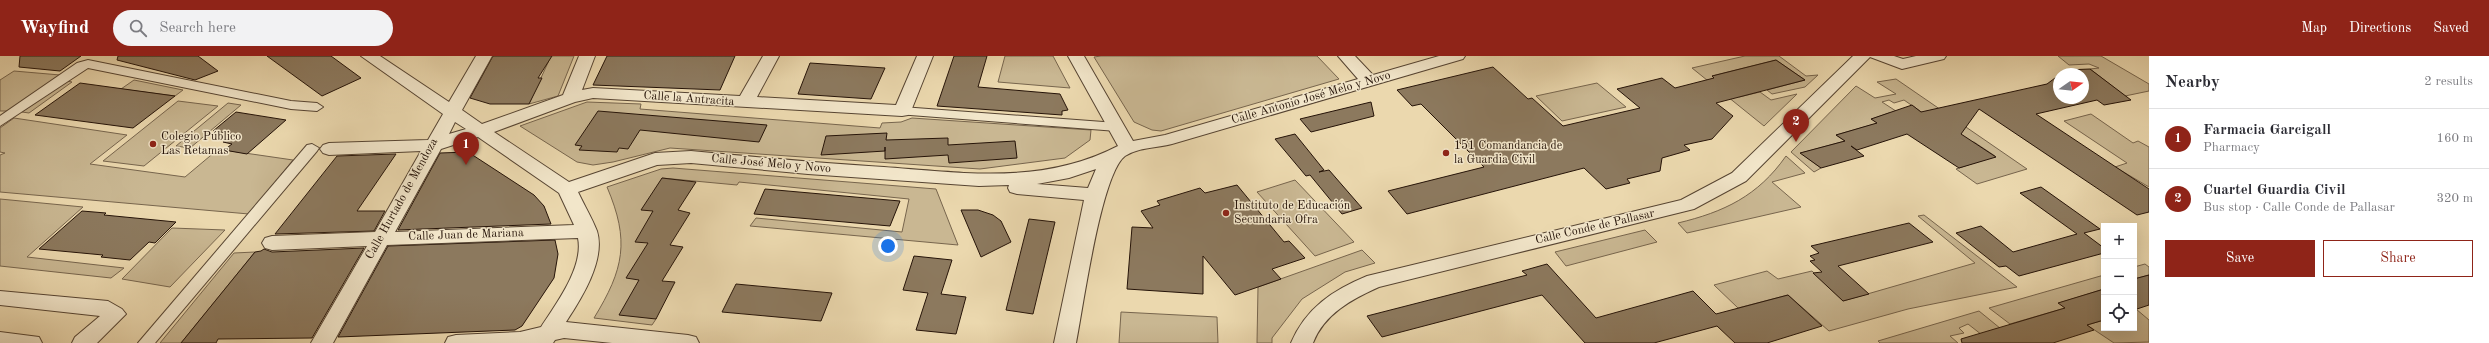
<!DOCTYPE html>
<html lang="en">
<head>
<meta charset="utf-8">
<style>
	:root { --surface:#fff; --page:#f2f2f3; --text:#2b2b33; --muted:#7c7c81; --line:#e1e1e2; --accent:#8f2418 }
	body { margin:0; font-family:"Old Standard TT",serif; background:var(--page); color:var(--text) }
	.controls { position:absolute; right:12px; bottom:12px; display:grid; overflow:hidden; border-radius:0px; box-shadow:0 4px 16px #0002 }
	.controls button { width:36px; height:36px; display:grid; place-items:center; padding:0; border:0; border-bottom:1px solid var(--line); background:var(--surface); color:var(--text); font:20px sans-serif }
	.compass { position:absolute; left:2053px; top:12px; width:36px; height:36px; border-radius:50%; background:var(--surface); box-shadow:0 4px 16px #0002; rotate:76deg }
	.you { position:absolute; left:888px; top:190px; width:14px; height:14px; margin:-10px; border:3px solid #fff; border-radius:50%; background:#1a73e8; box-shadow:0 0 0 6px #1a73e833 }
	.badge { display:grid; place-items:center; width:26px; height:26px; border-radius:50%; background:var(--accent); color:#fff; font-size:13px; font-weight:700 }
	.pin { position:absolute; translate:-50% -33px; filter:drop-shadow(0 1px 2px #0008) }
	.pin::after { content:''; position:absolute; top:21px; width:14px; height:12px; background:inherit; clip-path:polygon(0 0,100% 0,50% 100%) }
	.list { margin:0; padding:0; list-style:none }
	h2 { display:flex; justify-content:space-between; align-items:center; height:52px; margin:0; padding:0 16px; font-size:17px }
	h2 small { font-size:13px; font-weight:400; color:var(--muted) }
	.list li { display:grid; grid-template-columns:26px 1fr auto; gap:12px; align-items:center; box-sizing:border-box; height:60px; padding:0 16px; border-top:1px solid var(--line) }
	.list b { display:block; font-size:15px; white-space:nowrap }
	.list p { margin:0; font-size:13px; white-space:nowrap; color:var(--muted) }
	.list em { font-size:13px; font-style:normal; color:var(--muted) }
	.actions { display:flex; gap:8px; padding:12px 16px }
	.actions a { flex:1; padding:9px 0; border:1px solid var(--accent); border-radius:0px; text-align:center; font-size:14px; color:var(--accent) }
	.actions .main { background:var(--accent); color:#fff }
	.icon { flex:none; width:22px; height:22px; fill:none; stroke:currentColor; stroke-width:2; stroke-linecap:round; stroke-linejoin:round }
	.map { position:relative; flex:none; width:2149px; height:287px; overflow:hidden }
	header { display:flex; align-items:center; gap:24px; box-sizing:border-box; height:56px; padding:0 20px; background:var(--accent); color:#fff }
	header strong { font-size:19px }
	nav { display:flex; gap:22px; margin-inline-start:auto; font-size:14px }
	.search { width:280px; height:36px; background:var(--page); display:flex; align-items:center; gap:10px; box-sizing:border-box; padding:0 14px; border-radius:22px; color:var(--muted); font-size:15px }
	main { display:flex }
	aside { flex:1; background:var(--surface) }
	.map>svg:first-child { display:block }
	.green { fill:#c9b792; stroke:#77654d }
	.building { fill:#8c795e; stroke:#251308 }
	.lines { fill:none; stroke-linecap:round; stroke-linejoin:round }
	.pedestrian-casing { stroke:#564432; stroke-width:2 }
	.minor-casing { stroke:#564432; stroke-width:2 }
	.pedestrian { fill:#f2e6ca; fill-rule:evenodd }
	.minor { fill:#f2e6ca; fill-rule:evenodd }
	.poi-dot { fill:#8f2418; stroke:#f2e6ca; stroke-width:1.5 }
	.labels { text-anchor:middle; dominant-baseline:central; stroke-width:3; stroke-linejoin:round; paint-order:stroke }
	.street-label { font-size:12px; fill:#251308; stroke:#f2e6ca }
	.poi-label { font-size:12px; fill:#251308; stroke:#f2e6ca; text-anchor:start }
</style>
</head>
<body>
<header>
<strong>Wayfind</strong>
<div class="search"><svg class="icon" aria-label="search" viewBox="0 0 24 24"><circle cx="10" cy="10" r="6"/><path d="M15 15l6 6"/></svg>Search here</div>
<nav><a>Map</a><a>Directions</a><a>Saved</a></nav>
</header>
<main>
<div class="map">
<svg width="2149" height="287" viewBox="0 0 2149 287">
	<rect width="100%" height="100%" fill="#ebd8ae"/>
	<filter id="stains"><feTurbulence type="fractalNoise" baseFrequency=".005" numOctaves="4"/><feColorMatrix values="0 0 0 0 .2 0 0 0 0 .09 0 0 0 0 .02 0 0 0 .5 -.17"/></filter>
	<radialGradient id="worn" r=".72"><stop offset=".6" stop-color="#630" stop-opacity="0"/><stop offset="1" stop-color="#630" stop-opacity=".3"/></radialGradient>
	<g class="green">
		<path d="M551,0H574L558,40L529,48Z"/>
		<path d="M1005,0H1053L1070,32L998,26Z"/>
		<path d="M1101,0H1317L1339,23L1161,75L1152,74L1134,66L1094,1Z"/>
		<path d="M1745,0H1779L1806,20L1818,19L1805,31L1772,38L1767,34L1805,24L1776,4L1712,20L1739,41L1760,36L1771,44L1797,38L1764,70L1692,12Z"/>
		<path d="M2058,0H2101L2149,28V35L2125,40L2090,13L2099,12L2089,8L2069,9Z"/>
		<path d="M14,15L60,19L11,55H0V24Z"/>
		<path d="M1896,23L2027,113L1977,128L1956,113L1995,100L1974,86L1961,90L1959,82L1904,44L1894,47L1889,44L1882,46L1899,57L1893,59L1889,57L1872,63L1878,67L1836,79L1845,85L1801,97L1821,112L1814,116L1791,96L1856,30L1875,42L1896,38L1877,26Z"/>
		<path d="M134,24L183,34L175,40L121,33Z"/>
		<path d="M67,25L72,26L29,57L22,56Z"/>
		<path d="M1597,27L1626,51L1562,65L1536,40Z"/>
		<path d="M178,45L218,50L144,110L103,105Z"/>
		<path d="M587,46L641,48L640,53L880,72L882,67L901,66L912,62L1091,74L1090,84L1065,102L980,113L670,92L613,106L593,109L577,106L520,70Z"/>
		<path d="M228,47L241,49L190,92L176,90Z"/>
		<path d="M2091,58L2133,87L2138,85L2149,91V131L2115,111L2127,107L2064,65Z"/>
		<path d="M14,62L127,79L90,108L185,121L216,95L222,97L224,94L293,104L249,158L0,136V99L5,97L0,96V72Z"/>
		<path d="M1786,100L1805,117L1772,126L1801,151L1687,177L1678,167C1724,156 1758,140 1786,100Z"/>
		<path d="M673,112L936,133L958,189L750,170L756,162L902,176L909,143L739,126L737,129L662,122L653,155L648,187L656,263L652,269L594,262C624,213 630,185 607,131L661,113Z"/>
		<path d="M1295,124L1354,186L1315,200L1257,136Z"/>
		<path d="M0,143L83,151L27,201L124,212L111,222L0,210Z"/>
		<path d="M1924,159L2017,231L1908,253L1829,275L1788,239L1738,252L1714,229L1767,215L1778,223L1812,215L1843,245L1975,207L1918,160Z"/>
		<path d="M172,172L225,174L170,231L122,223Z"/>
		<path d="M1645,174L1657,186L1566,210L1555,196Z"/>
		<path d="M1362,194L1375,207L1345,216L1302,243L1272,282V287H1257L1258,231Z"/>
		<path d="M255,196L181,287H160L234,197Z"/>
		<path d="M2145,208L2149,211V219L2134,223V211Z"/>
		<path d="M2104,219V233L2059,247L2065,252L2010,268L1989,252Z"/>
		<path d="M2136,253L2149,264V286L2114,287L2087,269L2104,264V272H2134Z"/>
		<path d="M1979,255L2006,277L1991,286L1968,268L1959,272L1964,277L1950,280L1958,287H1880L1878,285Z"/>
		<path d="M1121,256L1217,261L1218,287H1119Z"/>
	</g>
	<g class="building">
		<path d="M20,0H81L60,15L19,11Z"/>
		<path d="M118,0H198L218,15L195,24L117,4Z"/>
		<path d="M267,0H331L361,22L322,40Z"/>
		<path d="M493,0H552L538,22H542L529,48H490L470,42Z"/>
		<path d="M607,0H735L720,34L593,29Z"/>
		<path d="M954,0H987L978,31L1060,38L1068,54L1062,55V59L937,50Z"/>
		<path d="M1776,4L1805,24L1716,47L1733,60L1712,83L1684,89L1690,94L1662,102L1660,115L1627,123L1630,127L1606,133L1584,112L1407,158L1388,135L1484,111L1421,48L1412,50L1397,34L1493,11L1528,43L1532,42L1563,70L1640,52L1617,33L1662,22L1675,32L1714,22L1712,20Z"/>
		<path d="M810,7L885,12L871,43L798,38Z"/>
		<path d="M2090,13L2131,44L2104,49L2097,44L2036,58L2149,133V156L2137,159L1979,53L1961,78L1996,101L1959,112L1907,78L1857,94L1851,90L1864,100L1821,112L1800,97L1845,85L1836,79L1877,67L1871,63L1912,49L1921,56L2047,28L2059,19V42H2083V18H2061L2066,14Z"/>
		<path d="M80,27L175,40L133,72L35,59Z"/>
		<path d="M1371,46L1374,60L1311,76L1300,63Z"/>
		<path d="M598,55L767,69L759,86L640,74L628,93L619,92L617,96L579,94L582,90L575,89Z"/>
		<path d="M236,56L286,64L247,98L224,94L232,88L223,86L234,78L213,75Z"/>
		<path d="M887,77L886,84L948,82V89L1015,85L1017,102L949,107L948,99L885,103V91V95L821,99L826,80Z"/>
		<path d="M1295,78L1324,114L1319,116L1329,114L1362,152L1342,158L1310,119L1306,120L1275,83Z"/>
		<path d="M468,96L534,139L544,150L551,168L398,174L440,97Z"/>
		<path d="M396,98L357,155H385L374,175L275,178L337,100Z"/>
		<path d="M662,122L696,126L678,154L690,157L670,189L683,191L662,225L675,226L656,263L619,259L639,224L626,222L648,187L635,186L653,155L641,154Z"/>
		<path d="M1237,129L1284,186L1289,185L1305,202L1272,213L1281,223L1235,239L1203,200V238L1127,233L1132,171L1153,172L1141,155L1160,149L1157,145L1200,132L1205,137Z"/>
		<path d="M2041,131L2100,173L2084,177L2104,192V197L2019,220L2006,210L1999,211L1956,177L1981,170L2013,196L2077,178L2020,137Z"/>
		<path d="M765,133L900,145L890,170L754,158Z"/>
		<path d="M961,154H978L993,159L1001,165L1011,186L981,201Z"/>
		<path d="M82,155L106,157L104,159L176,166L155,187L149,186L130,204L101,201L103,199L39,193Z"/>
		<path d="M1029,163L1055,166L1033,258L1006,254Z"/>
		<path d="M1909,167L1933,186L1838,210L1869,238L1843,245L1813,217L1822,216L1810,205L1815,204L1810,200L1819,197L1811,190Z"/>
		<path d="M555,184L558,198L554,222L522,270L515,274L338,281L388,190Z"/>
		<path d="M364,192L312,282L218,283L216,287H181L255,196L261,195L264,193L272,196Z"/>
		<path d="M914,200L952,204L941,238L966,241L956,278L916,274L928,237L903,234Z"/>
		<path d="M1547,208L1596,262L1693,235L1716,258L1788,239L1822,270L1767,287H1735L1717,270L1654,287H1585L1542,239L1382,281L1367,260L1527,219L1522,215Z"/>
		<path d="M2149,219V249L2134,254V223Z"/>
		<path d="M736,228L832,237L821,265L722,256Z"/>
		<path d="M2104,233V264L2087,269L2094,274L2053,287H1962L1961,283L2065,252L2058,247Z"/>
	</g>
	<g class="lines">
		<g class="pedestrian-casing">
			<g id="pedestrian">
				<path d="M88,4L291,45L317,47L323,51L317,55L291,53L88,12L0,70V60L77,7Z"/>
				<path d="M902,51L1117,67L1124,71L1117,75L897,58L896,55Z"/>
				<path d="M312,88L319,92L317,95L155,287H138L307,89Z"/>
			</g>
		</g>
		<g class="minor-casing">
			<g id="minor">
				<path d="M361,0H380L449,46L476,0H492L462,54L482,68L563,39L579,0H595L582,34L593,32L740,40L763,0H779L757,41L896,49L917,0H933L911,55L908,59L902,60L593,42L575,46L494,76L569,126L655,97L691,95C755,101 820,107 884,111C965,117 1043,129 1118,90L1068,0H1084L1133,85L1165,79L1358,23L1338,0H1355L1373,19L1439,0H1465L1463,3L1172,88C1157,92 1139,91 1125,100C1101,118 1083,252 1076,287H1054L1084,144L1017,138L1010,136L1008,132L1009,129L979,130L808,118L691,107L657,109L578,136C584,149 592,162 597,175C606,204 581,243 566,266L688,279L696,281L699,287H612L564,282L555,284L553,287H445L448,281L456,279L520,276L541,271C556,248 584,211 578,182L387,189L333,287H311L367,190L272,194L265,192L262,187L265,182L272,180L375,176L421,95L329,99L323,97L320,93L323,89L329,87L428,84L443,58ZM455,66L466,73L449,78ZM478,81L559,137L574,169L395,176L441,93ZM1096,113L1088,132L1037,128L1069,122Z"/>
				<path d="M1853,0H1894L1903,3L1916,0H1946L1944,3L1902,13L1870,1L1746,125L1694,153L1379,231C1352,243 1324,258 1313,287H1291C1306,252 1333,234 1367,220L1681,144L1732,117Z"/>
				<path d="M0,235L108,245L122,253L126,258L97,287H72L75,281L100,260L0,249Z"/>
				<path d="M0,276L39,281L42,287H0Z"/>
			</g>
		</g>
		<use href="#pedestrian" class="pedestrian"/>
		<use href="#minor" class="minor"/>
	</g>
	<g class="poi-dot">
		<circle cx="153" cy="88" r="4"/>
		<circle cx="1446" cy="97" r="4"/>
		<circle cx="1226" cy="157" r="4"/>
	</g>
	<g class="labels">
		<g class="street-label">
			<text transform="translate(1311 42) rotate(-16)">Calle Antonio José Melo y Novo</text>
			<text transform="translate(689 43) rotate(4)">Calle la Antracita</text>
			<text transform="translate(771 108) rotate(5)">Calle José Melo y Novo</text>
			<text transform="translate(402 143) rotate(-61)">Calle Hurtado de Mendoza</text>
			<text transform="translate(1595 171) rotate(-13)">Calle Conde de Pallasar</text>
			<text transform="translate(466 179) rotate(-2)">Calle Juan de Mariana</text>
		</g>
		<g class="poi-label">
			<text x="161" y="81">Colegio Público<tspan x="161" dy="14">Las Retamas</tspan></text>
			<text x="1454" y="90">151 Comandancia de<tspan x="1454" dy="14">la Guardia Civil</tspan></text>
			<text x="1234" y="150">Instituto de Educación<tspan x="1234" dy="14">Secundaria Ofra</tspan></text>
		</g>
	</g>
	<rect width="100%" height="100%" filter="url(#stains)"/>
	<rect width="100%" height="100%" fill="url(#worn)"/>
</svg>
<div class="controls">
<button>+</button>
<button>−</button>
<button><svg class="icon" aria-label="locate" viewBox="0 0 24 24"><circle cx="12" cy="12" r="6"/><path d="M12 2v4M12 18v4M2 12h4M18 12h4"/></svg></button>
</div>
<svg class="compass" viewBox="-18 -18 36 36"><path d="M0-13l5 13h-10z" fill="#e53935"/><path d="M0 13l5-13h-10z" fill="#7c7c81"/></svg>
<div class="you"></div>
<div class="pin badge" style="left:466px;top:109px">1</div>
<div class="pin badge" style="left:1796px;top:86px">2</div>
</div>
<aside>
<h2>Nearby<small>2 results</small></h2>
<ul class="list">
<li><span class="badge">1</span><div><b>Farmacia Garcigall</b><p>Pharmacy</p></div><em>160 m</em></li>
<li><span class="badge">2</span><div><b>Cuartel Guardia Civil</b><p>Bus stop · Calle Conde de Pallasar</p></div><em>320 m</em></li>
</ul>
<div class="actions"><a class="main">Save</a><a>Share</a></div>
</aside>
</main>
</body>
</html>
